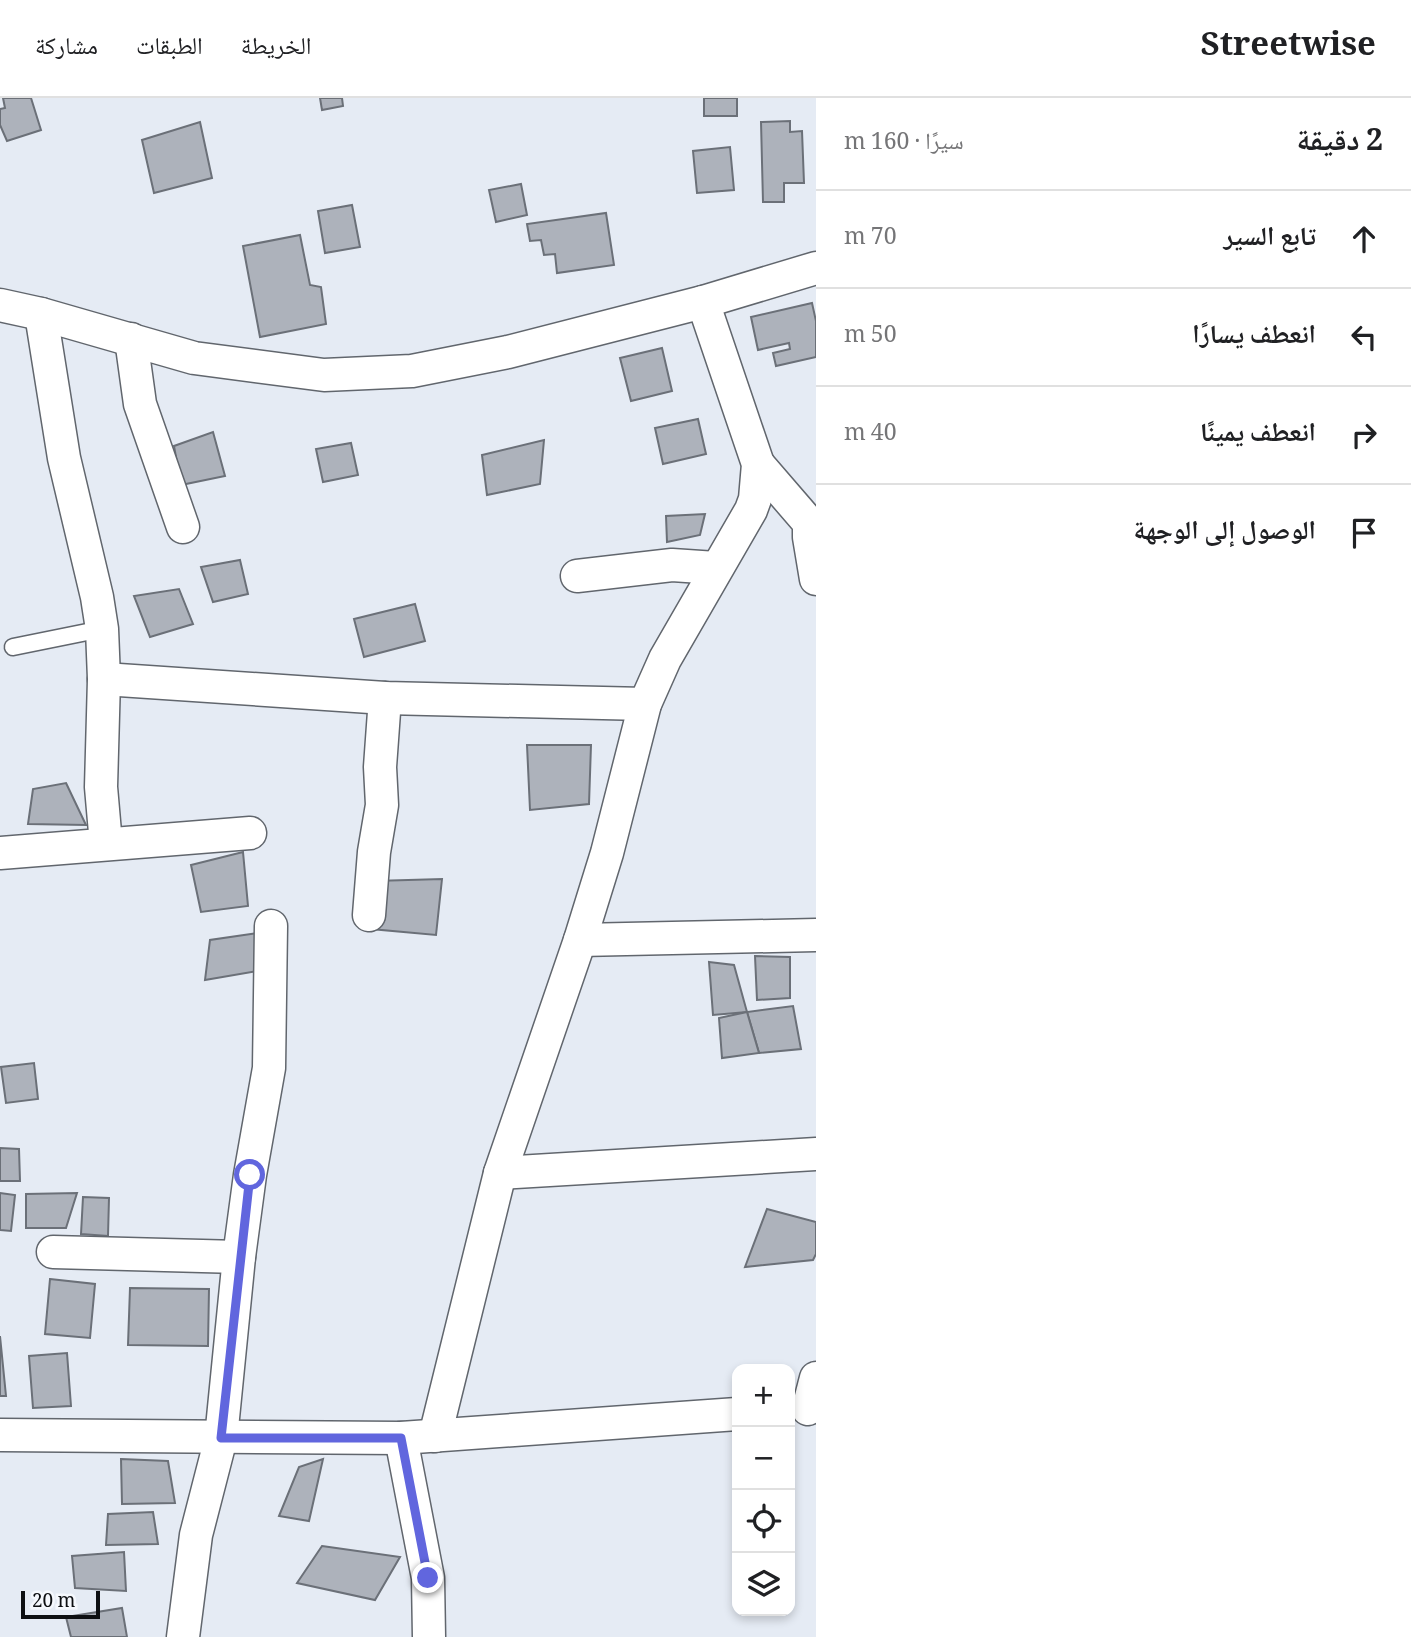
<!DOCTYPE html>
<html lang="ar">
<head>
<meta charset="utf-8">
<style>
	:root { --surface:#fff; --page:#f6f6f6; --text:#202124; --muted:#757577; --line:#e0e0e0 }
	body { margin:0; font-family:Georgia,"Noto Naskh Arabic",serif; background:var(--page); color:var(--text); direction:rtl }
	.controls { position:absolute; right:21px; bottom:21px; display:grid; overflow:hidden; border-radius:14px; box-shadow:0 4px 10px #0003 }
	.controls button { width:63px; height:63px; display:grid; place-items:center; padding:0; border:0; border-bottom:2px solid var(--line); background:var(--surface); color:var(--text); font:35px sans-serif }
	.scale { position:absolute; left:21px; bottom:18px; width:79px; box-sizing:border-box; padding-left:7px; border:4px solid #0d0f12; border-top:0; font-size:19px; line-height:24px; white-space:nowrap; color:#0d0f12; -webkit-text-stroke:5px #f5f8fd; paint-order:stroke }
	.stop { position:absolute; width:21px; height:21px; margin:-16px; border:5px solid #6166de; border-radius:50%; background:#fff }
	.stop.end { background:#6166de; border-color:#fff; box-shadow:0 2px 7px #0008 }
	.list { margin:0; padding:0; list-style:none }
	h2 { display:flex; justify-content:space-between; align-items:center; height:91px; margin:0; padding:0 28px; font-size:30px }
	h2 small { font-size:23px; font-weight:400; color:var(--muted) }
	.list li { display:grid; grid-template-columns:46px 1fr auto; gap:21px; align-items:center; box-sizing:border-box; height:98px; padding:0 28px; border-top:2px solid var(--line) }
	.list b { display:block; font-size:26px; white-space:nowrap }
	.list em { font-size:23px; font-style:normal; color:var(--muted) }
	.icon { flex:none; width:38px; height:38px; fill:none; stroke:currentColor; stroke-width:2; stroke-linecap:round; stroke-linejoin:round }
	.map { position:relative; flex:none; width:816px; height:1539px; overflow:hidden; direction:ltr }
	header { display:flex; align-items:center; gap:42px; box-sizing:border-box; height:98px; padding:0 35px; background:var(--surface); border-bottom:2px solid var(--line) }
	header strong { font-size:33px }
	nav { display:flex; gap:38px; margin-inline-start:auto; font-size:24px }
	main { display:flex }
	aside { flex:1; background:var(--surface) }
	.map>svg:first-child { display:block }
	.building { fill:#adb2bb; stroke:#6b7078; stroke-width:2 }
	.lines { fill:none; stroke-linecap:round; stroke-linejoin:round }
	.service-casing { stroke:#61666d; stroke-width:19 }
	.minor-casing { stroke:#61666d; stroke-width:35 }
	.service { stroke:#fff; stroke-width:16 }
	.minor { stroke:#fff; stroke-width:32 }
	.route { stroke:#6166de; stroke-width:9 }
</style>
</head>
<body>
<header>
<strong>Streetwise</strong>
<nav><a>الخريطة</a><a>الطبقات</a><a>مشاركة</a></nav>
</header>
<main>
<aside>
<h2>2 دقيقة<small>سيرًا · 160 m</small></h2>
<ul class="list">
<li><svg class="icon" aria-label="ahead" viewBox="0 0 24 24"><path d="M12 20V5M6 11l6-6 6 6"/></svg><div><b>تابع السير</b></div><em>70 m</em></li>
<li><svg class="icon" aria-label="left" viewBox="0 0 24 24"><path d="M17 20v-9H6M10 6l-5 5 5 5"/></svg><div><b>انعطف يسارًا</b></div><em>50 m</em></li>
<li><svg class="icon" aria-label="right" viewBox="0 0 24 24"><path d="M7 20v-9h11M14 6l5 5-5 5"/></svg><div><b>انعطف يمينًا</b></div><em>40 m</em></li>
<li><svg class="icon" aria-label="arrive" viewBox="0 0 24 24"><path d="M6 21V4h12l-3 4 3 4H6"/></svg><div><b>الوصول إلى الوجهة</b></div></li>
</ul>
</aside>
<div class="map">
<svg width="816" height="1539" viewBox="0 0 816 1539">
	<rect width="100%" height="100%" fill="#e5ebf4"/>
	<g class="building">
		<path d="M3,0H31L41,32L7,43L0,27V11L5,10Z"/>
		<path d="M320,0H342L343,8L322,12Z"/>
		<rect x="704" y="0" width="33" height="18"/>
		<path d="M790,23V34L802,33L804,85H784V104H763L761,24Z"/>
		<path d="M200,24L212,80L154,95L142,42Z"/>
		<path d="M730,49L734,92L697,95L693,53Z"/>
		<path d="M521,86L527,117L496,124L489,92Z"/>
		<path d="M352,107L360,149L325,155L318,113Z"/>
		<path d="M606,115L614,167L557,175L555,156L544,157L541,142L530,143L527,126Z"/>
		<path d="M300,137L310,187L321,189L326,226L260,239L243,148Z"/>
		<path d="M812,205L816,223V259L776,268L773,255L790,251L789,245L758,252L751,219Z"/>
		<path d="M662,250L672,293L631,303L620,260Z"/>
		<path d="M698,321L706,356L663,366L655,330Z"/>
		<path d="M213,334L225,378L181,387L174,348Z"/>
		<path d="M544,342L540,386L487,397L482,357Z"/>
		<path d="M351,345L358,377L323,384L316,351Z"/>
		<path d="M705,416L700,437L667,444L666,418Z"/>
		<path d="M240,462L248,496L213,504L201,469Z"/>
		<path d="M179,491L193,526L150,539L134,498Z"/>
		<path d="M415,506L425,543L364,559L354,521Z"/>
		<path d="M527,647H591L589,706L530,712Z"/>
		<path d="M66,685L86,727L28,726L33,691Z"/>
		<path d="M243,754L248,808L201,814L191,767Z"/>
		<path d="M442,781L436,837L371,831L374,783Z"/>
		<path d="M258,835V873L205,882L210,842Z"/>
		<path d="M755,858L790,859V900L757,902Z"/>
		<path d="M709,864L734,867L747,914L713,917Z"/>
		<path d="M793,908L801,951L759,955L747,914Z"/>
		<path d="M747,914L759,955L722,960L719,920Z"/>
		<path d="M34,965L38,1001L6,1005L1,969Z"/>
		<path d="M0,1050L19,1051L20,1083H0Z"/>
		<path d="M0,1095L15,1097L11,1133L0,1132Z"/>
		<path d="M77,1095L66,1130H26V1096Z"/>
		<path d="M83,1099L109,1100L108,1138L81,1136Z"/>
		<path d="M767,1111L816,1124V1156L813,1162L745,1169Z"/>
		<path d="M50,1181L95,1186L90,1240L45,1236Z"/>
		<path d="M130,1190L209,1191L208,1248L128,1247Z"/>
		<path d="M0,1238L6,1298H0Z"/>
		<path d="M67,1255L71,1308L33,1310L29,1258Z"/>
		<path d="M121,1361L168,1363L175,1405L122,1406Z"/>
		<path d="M323,1361L309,1423L279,1418L299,1369Z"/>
		<path d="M153,1414L158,1446L106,1447L108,1416Z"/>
		<path d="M322,1448L400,1459L375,1502L297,1485Z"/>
		<path d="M124,1454L126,1493L75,1490L72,1458Z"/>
		<path d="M122,1510L127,1539H71L66,1519Z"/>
	</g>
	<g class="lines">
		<g class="service-casing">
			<path id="service" d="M13,549L102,531"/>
		</g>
		<g class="minor-casing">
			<g id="minor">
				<path d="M0,207L41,216L194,260L324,277L412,273L508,254L703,204L816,170"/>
				<path d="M41,216L64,360L97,499L102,531L104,581L101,689L106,746"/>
				<path d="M131,241L140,306L183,429"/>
				<path d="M758,366L809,425V439L816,481"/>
				<path d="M577,478L672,467L716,470"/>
				<path d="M104,581L385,600L645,606"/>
				<path d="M0,755L250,735"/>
				<path d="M369,817L374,754L382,707L380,669L385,600"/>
				<path d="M580,842L816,837"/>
				<path d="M500,1075L816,1056"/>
				<path d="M53,1154L239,1159"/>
				<path d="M808,1311L816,1280"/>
				<path d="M0,1337L401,1340L737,1316"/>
				<path d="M435,1338L500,1075L580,842L607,755L645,606L665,561L751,412L755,401L758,366L703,204"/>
				<path d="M401,1340L428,1480L429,1539"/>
				<path d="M183,1539L196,1437L221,1340L239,1159L250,1077L269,970L271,828"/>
			</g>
		</g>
		<use href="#service" class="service"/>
		<use href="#minor" class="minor"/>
	</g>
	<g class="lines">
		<path class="route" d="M250,1077L221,1340H401L428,1480"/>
	</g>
</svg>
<div class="controls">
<button>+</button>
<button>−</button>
<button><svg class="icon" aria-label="locate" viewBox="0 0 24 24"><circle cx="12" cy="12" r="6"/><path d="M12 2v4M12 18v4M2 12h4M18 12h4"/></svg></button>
<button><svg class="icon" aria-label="layers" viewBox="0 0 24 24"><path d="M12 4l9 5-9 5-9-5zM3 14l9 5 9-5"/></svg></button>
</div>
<div class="scale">20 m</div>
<div class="stop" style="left:250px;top:1077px"></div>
<div class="stop end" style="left:428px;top:1480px"></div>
</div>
</main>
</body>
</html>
